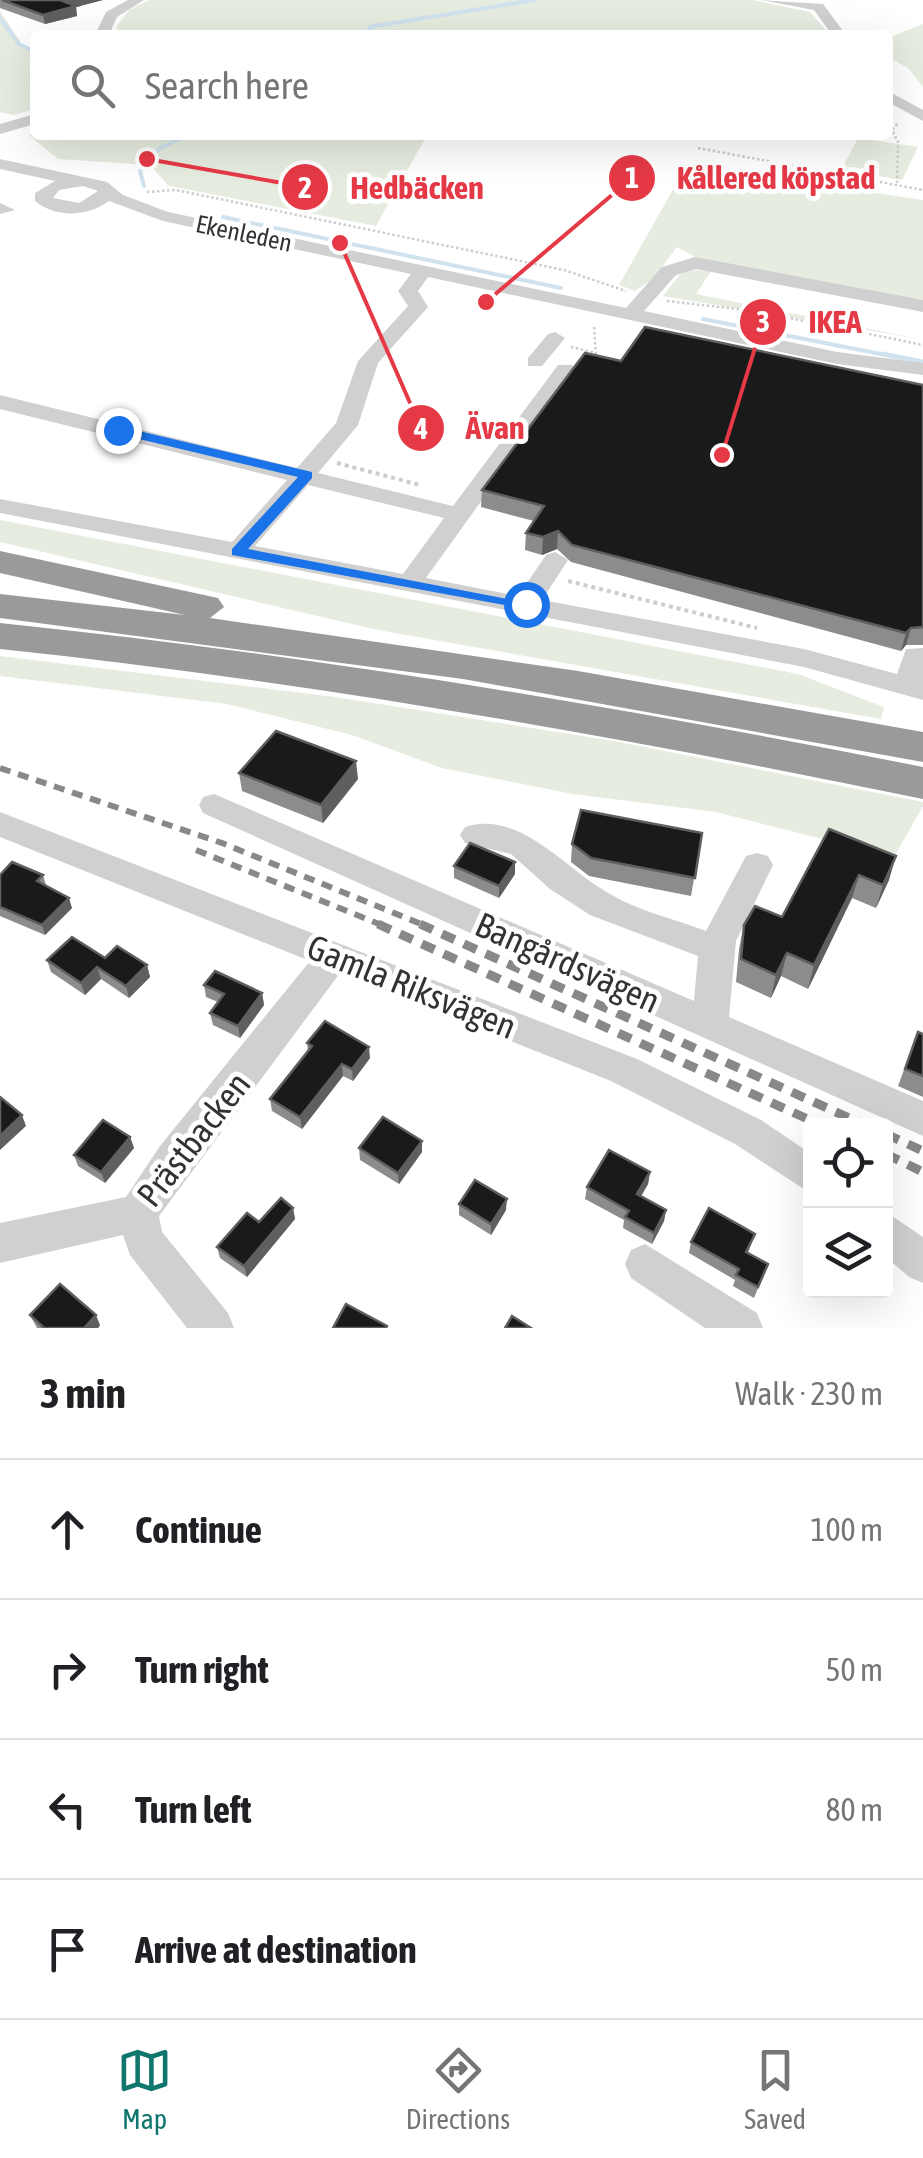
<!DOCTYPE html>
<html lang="en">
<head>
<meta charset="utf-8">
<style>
	:root { --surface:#fff; --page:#f6f6f6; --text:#202124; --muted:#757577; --line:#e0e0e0; --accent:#0f766e }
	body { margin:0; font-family:"Asap Condensed",sans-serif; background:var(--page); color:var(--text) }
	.controls { position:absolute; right:30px; bottom:30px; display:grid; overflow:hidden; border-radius:10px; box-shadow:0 10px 40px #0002 }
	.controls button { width:90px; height:90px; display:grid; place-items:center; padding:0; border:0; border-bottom:2px solid var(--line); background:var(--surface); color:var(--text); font:50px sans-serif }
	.stop { position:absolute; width:30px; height:30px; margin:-22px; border:8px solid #1a73e8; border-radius:50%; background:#fff }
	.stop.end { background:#1a73e8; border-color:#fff; box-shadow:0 2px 10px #0008 }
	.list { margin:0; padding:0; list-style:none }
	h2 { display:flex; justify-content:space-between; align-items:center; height:130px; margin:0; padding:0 40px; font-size:42px }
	h2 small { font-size:32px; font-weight:400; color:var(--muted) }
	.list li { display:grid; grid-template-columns:65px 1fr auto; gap:30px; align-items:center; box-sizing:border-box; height:140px; padding:0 40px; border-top:2px solid var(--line) }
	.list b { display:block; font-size:38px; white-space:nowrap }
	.list em { font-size:32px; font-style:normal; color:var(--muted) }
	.icon { flex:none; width:55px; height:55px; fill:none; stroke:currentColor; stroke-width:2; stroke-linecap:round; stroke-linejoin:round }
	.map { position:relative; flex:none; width:923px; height:1328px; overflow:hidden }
	.search { position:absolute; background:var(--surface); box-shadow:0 10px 40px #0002; left:30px; right:30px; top:30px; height:110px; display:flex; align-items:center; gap:25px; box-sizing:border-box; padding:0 35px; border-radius:10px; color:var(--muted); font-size:38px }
	.sheet { height:690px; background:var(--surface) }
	nav { display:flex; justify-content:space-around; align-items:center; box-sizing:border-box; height:140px; border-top:2px solid var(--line); background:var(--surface); font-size:28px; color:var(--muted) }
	nav a { display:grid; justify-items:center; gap:5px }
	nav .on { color:var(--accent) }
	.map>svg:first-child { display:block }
	.green { fill:#e6ecdf }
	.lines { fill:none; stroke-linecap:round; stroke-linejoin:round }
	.stream-far1 { stroke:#cfe2ee; stroke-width:4 }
	.stream { stroke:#cfe2ee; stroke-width:5 }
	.path-far1 { stroke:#cdcdcd; stroke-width:2.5; stroke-dasharray:2.5 2.5; stroke-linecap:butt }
	.path { stroke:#cdcdcd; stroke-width:4; stroke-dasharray:4 4; stroke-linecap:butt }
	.minor { fill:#d0d0d0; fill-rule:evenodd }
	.highway { fill:#9a9a9a; fill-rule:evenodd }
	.rail-far1 { stroke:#888; stroke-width:6; stroke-dasharray:11 8; stroke-linecap:butt }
	.rail { stroke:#888; stroke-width:9; stroke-dasharray:14 10; stroke-linecap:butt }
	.wall { fill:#8c8c8c }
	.shaded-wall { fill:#5f5f5f }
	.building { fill:#1a1a1a; stroke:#5f5f5f; stroke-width:2.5 }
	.route { fill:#1a73e8 }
	.labels { text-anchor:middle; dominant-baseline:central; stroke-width:10; stroke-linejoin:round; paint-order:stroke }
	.far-street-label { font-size:25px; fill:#333; stroke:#fff }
	.near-street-label { font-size:35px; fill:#333; stroke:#fff }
	.leader { fill:none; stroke:#e63946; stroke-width:4 }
	.callout-dot { fill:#e63946; stroke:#fff; stroke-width:4 }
	.mark-label { font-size:30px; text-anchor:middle; font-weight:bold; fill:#fff }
	.callout-label { font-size:32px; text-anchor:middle; font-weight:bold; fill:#e63946; stroke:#fff; stroke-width:10; stroke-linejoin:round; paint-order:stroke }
</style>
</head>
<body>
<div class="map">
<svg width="923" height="1328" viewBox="0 0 923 1328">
	<rect width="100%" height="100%" fill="#fff"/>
	<g class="green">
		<path d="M149,0H753L810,12L830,35H121L116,27L129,10Z"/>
		<path d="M0,11L21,43L35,51V109L13,115L0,112Z"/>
		<path d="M923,24V87L908,68L888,57V38Z"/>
		<path d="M35,132V135H427L376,226L169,186L150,165L58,159L29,135Z"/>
		<path d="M858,138L918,147L902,180L841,170Z"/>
		<path d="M687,165L923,200V305L703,261L677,247L653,279L635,291L619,285Z"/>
		<path d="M696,270L711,271L696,294L920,339L663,296L681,273Z"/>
		<path d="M0,520L798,674L884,707L881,719L378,630L0,542Z"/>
		<path d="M0,656L335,697L614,741L923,802V806L894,857L716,812L573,794L442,768L352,735L227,704L0,676Z"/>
	</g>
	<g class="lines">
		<g class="stream-far1">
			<path d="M0,18L19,44L35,52"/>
			<path d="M355,35L371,31L369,27L534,0"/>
			<path d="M144,186L140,171L160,148L189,135"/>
			<path d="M223,217L561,288"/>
			<path d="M703,319L896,357"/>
		</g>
		<path class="stream" d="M883,354L923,362"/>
		<g class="path-far1">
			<path d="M698,148L923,190"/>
			<path d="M897,183L898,142L892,130L899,122"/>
			<path d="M147,192L176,190L564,270L626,291"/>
			<path d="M667,301L755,311L923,345"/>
			<path d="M594,327L596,357"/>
			<path d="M571,347L596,353"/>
		</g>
		<g class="path">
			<path d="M337,463L420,485"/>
			<path d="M568,581L757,628"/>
		</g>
		<g class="minor">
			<path d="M128,0H144L117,17L109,35H95L106,12Z"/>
			<path d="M760,0L823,4L846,35H832L814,10Z"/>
			<path d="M888,91L923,110V121L888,102Z"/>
			<path d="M35,114V124L0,134V124Z"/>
			<path d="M0,159L107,182L123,195L168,212L626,308L662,267L695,257L923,300V312L696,269L676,275L644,311L837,352L923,363V375L837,364L428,277L418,291L428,307L378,363L358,425L318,473L453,506L558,365H572L576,369L426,578L518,596L546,555L555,552L568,560L542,600L804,649L897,674L906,649L923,648V700L804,667L0,513V499L232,542L287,480L0,409V395L297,468L336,423L358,361L408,306L398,291L411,274L163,221L109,201C88,217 55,218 35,201V193L55,181L0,169ZM83,186L98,191L79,203L53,198L59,190ZM308,485L444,518L403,574L255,546Z"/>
			<path d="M0,203L15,210L0,214Z"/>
			<path d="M555,332L565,338L542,366H528V358L548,334Z"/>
			<path d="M214,794L694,1001L698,956L590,915L550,889L511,854L465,843L460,835L465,827C520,809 566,870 610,894C638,911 675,919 706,931L746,856L757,853L768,856L773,865L736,941L729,1017L923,1101V1136L203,813L199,805L203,797Z"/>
			<path d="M0,812L637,1059L761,1120L810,1153V1193L735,1144L611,1081L340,973L159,1216L162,1232L228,1313L234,1328H187L130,1255L123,1235L0,1263V1223L126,1197L160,1146L310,961L0,837Z"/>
			<path d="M886,1212L923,1237V1283L909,1277L886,1257Z"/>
			<path d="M645,1244L757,1313L763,1328H705L631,1278L625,1264L631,1250Z"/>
		</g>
		<g class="highway">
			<path d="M0,551L218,598L224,607L210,618L578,671L923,732V762L463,679L0,618V594L185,615L0,573Z"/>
			<path d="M0,623C311,655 617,706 923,767V799C617,736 311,682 0,649Z"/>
		</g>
		<g class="rail-far1">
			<path d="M0,768L222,843L426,926"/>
			<path d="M196,850L384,926"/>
		</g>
		<g class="rail">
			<path d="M378,924L823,1126"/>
			<path d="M420,924L867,1126"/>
			<path d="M886,1134L923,1151"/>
			<path d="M886,1154L923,1172"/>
		</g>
	</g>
	<g class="wall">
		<path d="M0,0H103L76,7L77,16L45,24L0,8Z"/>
		<path d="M621,361L923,385V645H906L901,651L571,562L557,549L542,555L525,550L526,533L534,521L481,507L482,490Z"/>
		<path d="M239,773L358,779L323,823L242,791Z"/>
		<path d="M829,829L889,880L876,908L852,898L808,989L781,976L771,998L736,982L739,949L744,925L782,917Z"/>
		<path d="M702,833L691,896L589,876L571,862L572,844Z"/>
		<path d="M454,866L515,874L499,898L454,878Z"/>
		<path d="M0,875H43L46,885L72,908L45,935L0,916Z"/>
		<path d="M47,960L147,965L150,977L129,998L101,979L85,995L51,972Z"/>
		<path d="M204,985L262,993L264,1005L240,1038L213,1025L210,1013L218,1002L206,997Z"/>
		<path d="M918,1032L923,1034V1097L898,1086Z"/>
		<path d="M307,1043L370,1058L353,1081L343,1076L302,1129L272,1111L270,1099L308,1052Z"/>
		<path d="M130,1137L134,1148L105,1183L78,1166L74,1155Z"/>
		<path d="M359,1148L422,1152L399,1184L360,1160Z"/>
		<path d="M650,1172L648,1184L641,1196L666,1210L664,1221L652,1244L623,1228L624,1220L585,1199L587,1187Z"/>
		<path d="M459,1204L506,1210L491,1235L459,1215Z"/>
		<path d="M293,1208L295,1219L247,1277L220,1258L217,1247L259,1222Z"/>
		<path d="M755,1234L748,1253L768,1264L754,1298L733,1286L735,1280L689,1253L691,1242Z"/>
		<path d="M30,1315L100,1325L98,1328H37Z"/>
	</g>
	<g class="shaded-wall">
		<path d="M66,0H103L76,7L77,16L45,24L43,15Z"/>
		<path d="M558,531L557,549L542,555L543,537Z"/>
		<path d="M911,628L906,645L901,651L906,633Z"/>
		<path d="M356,761L358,779L323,823L321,805Z"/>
		<path d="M896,856L889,880L876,908L883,885Z"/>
		<path d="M515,862V874L499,898V886Z"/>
		<path d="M859,875L852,898L808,989L814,965Z"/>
		<path d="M69,898L72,908L45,935L42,925Z"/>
		<path d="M787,953L781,976L771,998L776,975Z"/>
		<path d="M147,965L150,977L129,998L126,986Z"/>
		<path d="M97,967L101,979L85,995L81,983Z"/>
		<path d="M262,993L264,1005L240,1038L238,1026Z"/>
		<path d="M369,1047L370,1058L353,1081L352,1069Z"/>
		<path d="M342,1064L343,1076L302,1129L300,1117Z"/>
		<path d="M22,1115L26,1126L0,1150V1136Z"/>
		<path d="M130,1137L134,1148L105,1183L101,1172Z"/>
		<path d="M422,1141V1152L399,1184L398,1173Z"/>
		<path d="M650,1172L648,1184L636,1205L637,1194Z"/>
		<path d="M507,1199L506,1210L491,1235V1224Z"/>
		<path d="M293,1208L295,1219L247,1277L244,1266Z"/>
		<path d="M666,1210L664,1221L652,1244L654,1233Z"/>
		<path d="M96,1315L100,1325L98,1328H84Z"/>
	</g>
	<g class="building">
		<path d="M2,0H66L63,1L76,6L43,15Z"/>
		<path d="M645,327L923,385V627L911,628L906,633L572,545L558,531L543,537L526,533L544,506L482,490L585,353L621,361Z"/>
		<path d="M276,731L356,761L321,805L239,773Z"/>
		<path d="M581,810L702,833L695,878L591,858L572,844Z"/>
		<path d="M829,829L896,856L883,885L859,875L814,965L787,953L776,975L741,959L744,925L755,906L782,917Z"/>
		<path d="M470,843L515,862L499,886L454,866Z"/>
		<path d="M12,862L43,875L37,881L69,898L42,925L0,907V875Z"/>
		<path d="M72,937L105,958L117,946L147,965L126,986L97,967L81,983L47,960Z"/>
		<path d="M215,971L262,993L238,1026L210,1013L224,994L204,985Z"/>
		<path d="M325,1021L369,1047L352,1069L342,1064L300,1117L270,1099L312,1046L307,1043Z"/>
		<path d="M918,1032L923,1034V1076L905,1069Z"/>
		<path d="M0,1097L22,1115L0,1136Z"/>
		<path d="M383,1117L422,1141L398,1173L359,1148Z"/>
		<path d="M103,1120L130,1137L101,1172L74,1155Z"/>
		<path d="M609,1150L650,1172L637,1194L666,1210L654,1233L625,1217L629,1211L587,1187Z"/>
		<path d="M475,1180L507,1199L491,1224L459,1204Z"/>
		<path d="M281,1198L293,1208L244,1266L217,1247L247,1213L259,1222Z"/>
		<path d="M709,1208L755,1234L746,1252L768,1264L758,1287L736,1275L739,1269L691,1242Z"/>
		<path d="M60,1284L96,1315L84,1328H44L30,1315Z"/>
		<path d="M346,1304L387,1326L386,1328H333Z"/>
		<path d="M512,1316L531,1328H505Z"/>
	</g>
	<path class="route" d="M118,426L312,472V478L248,549L533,604L526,609L232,555V549L298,477L114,433Z"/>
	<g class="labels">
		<g class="far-street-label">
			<text transform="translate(244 233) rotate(12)">Ekenleden</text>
		</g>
		<g class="near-street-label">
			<text transform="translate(568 962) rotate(24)">Bangårdsvägen</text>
			<text transform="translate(412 986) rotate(22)">Gamla Riksvägen</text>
			<text transform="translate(193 1139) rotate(-52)">Prästbacken</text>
		</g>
	</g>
	<path class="leader" d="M486 302L632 178M147 159L305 187M722 455L763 322M340 243L421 428"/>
	<g class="callout-dot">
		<circle cx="486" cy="302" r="10"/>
		<circle cx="147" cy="159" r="10"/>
		<circle cx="722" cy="455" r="10"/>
		<circle cx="340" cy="243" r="10"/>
		<circle cx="632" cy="178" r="25"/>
		<circle cx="305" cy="187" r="25"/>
		<circle cx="763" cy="322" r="25"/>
		<circle cx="421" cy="428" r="25"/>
	</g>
	<g class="mark-label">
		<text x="632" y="188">1</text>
		<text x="305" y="198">2</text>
		<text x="763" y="332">3</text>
		<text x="421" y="439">4</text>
	</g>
	<g class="callout-label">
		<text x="776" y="189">Kållered köpstad</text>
		<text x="417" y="199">Hedbäcken</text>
		<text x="835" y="333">IKEA</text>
		<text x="495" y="439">Ävan</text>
	</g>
</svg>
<div class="controls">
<button><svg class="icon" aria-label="locate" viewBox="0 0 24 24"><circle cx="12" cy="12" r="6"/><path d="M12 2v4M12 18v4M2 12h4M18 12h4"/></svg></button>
<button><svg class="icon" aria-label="layers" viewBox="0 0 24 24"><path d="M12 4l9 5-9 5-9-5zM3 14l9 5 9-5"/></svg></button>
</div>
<div class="stop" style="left:526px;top:604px"></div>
<div class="stop end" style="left:118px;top:430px"></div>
<div class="search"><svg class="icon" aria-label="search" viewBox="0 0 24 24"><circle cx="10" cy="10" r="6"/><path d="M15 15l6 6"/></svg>Search here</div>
</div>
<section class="sheet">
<h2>3 min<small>Walk · 230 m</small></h2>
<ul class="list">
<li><svg class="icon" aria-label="ahead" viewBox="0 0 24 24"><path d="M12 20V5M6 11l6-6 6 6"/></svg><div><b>Continue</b></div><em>100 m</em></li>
<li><svg class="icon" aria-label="right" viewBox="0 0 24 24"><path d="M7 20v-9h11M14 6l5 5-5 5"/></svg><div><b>Turn right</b></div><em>50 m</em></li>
<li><svg class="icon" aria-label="left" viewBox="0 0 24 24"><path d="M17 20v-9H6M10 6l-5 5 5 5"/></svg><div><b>Turn left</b></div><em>80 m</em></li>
<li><svg class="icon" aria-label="arrive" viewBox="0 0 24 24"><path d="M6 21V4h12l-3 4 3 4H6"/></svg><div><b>Arrive at destination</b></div></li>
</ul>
</section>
<nav>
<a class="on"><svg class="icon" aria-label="map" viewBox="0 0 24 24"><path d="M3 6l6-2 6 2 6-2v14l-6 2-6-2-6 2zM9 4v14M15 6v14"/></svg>Map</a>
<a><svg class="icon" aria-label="directions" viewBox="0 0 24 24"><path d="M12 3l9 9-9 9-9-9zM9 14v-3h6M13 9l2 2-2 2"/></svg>Directions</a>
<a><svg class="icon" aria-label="saved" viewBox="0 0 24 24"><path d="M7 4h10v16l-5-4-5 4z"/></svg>Saved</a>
</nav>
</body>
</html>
